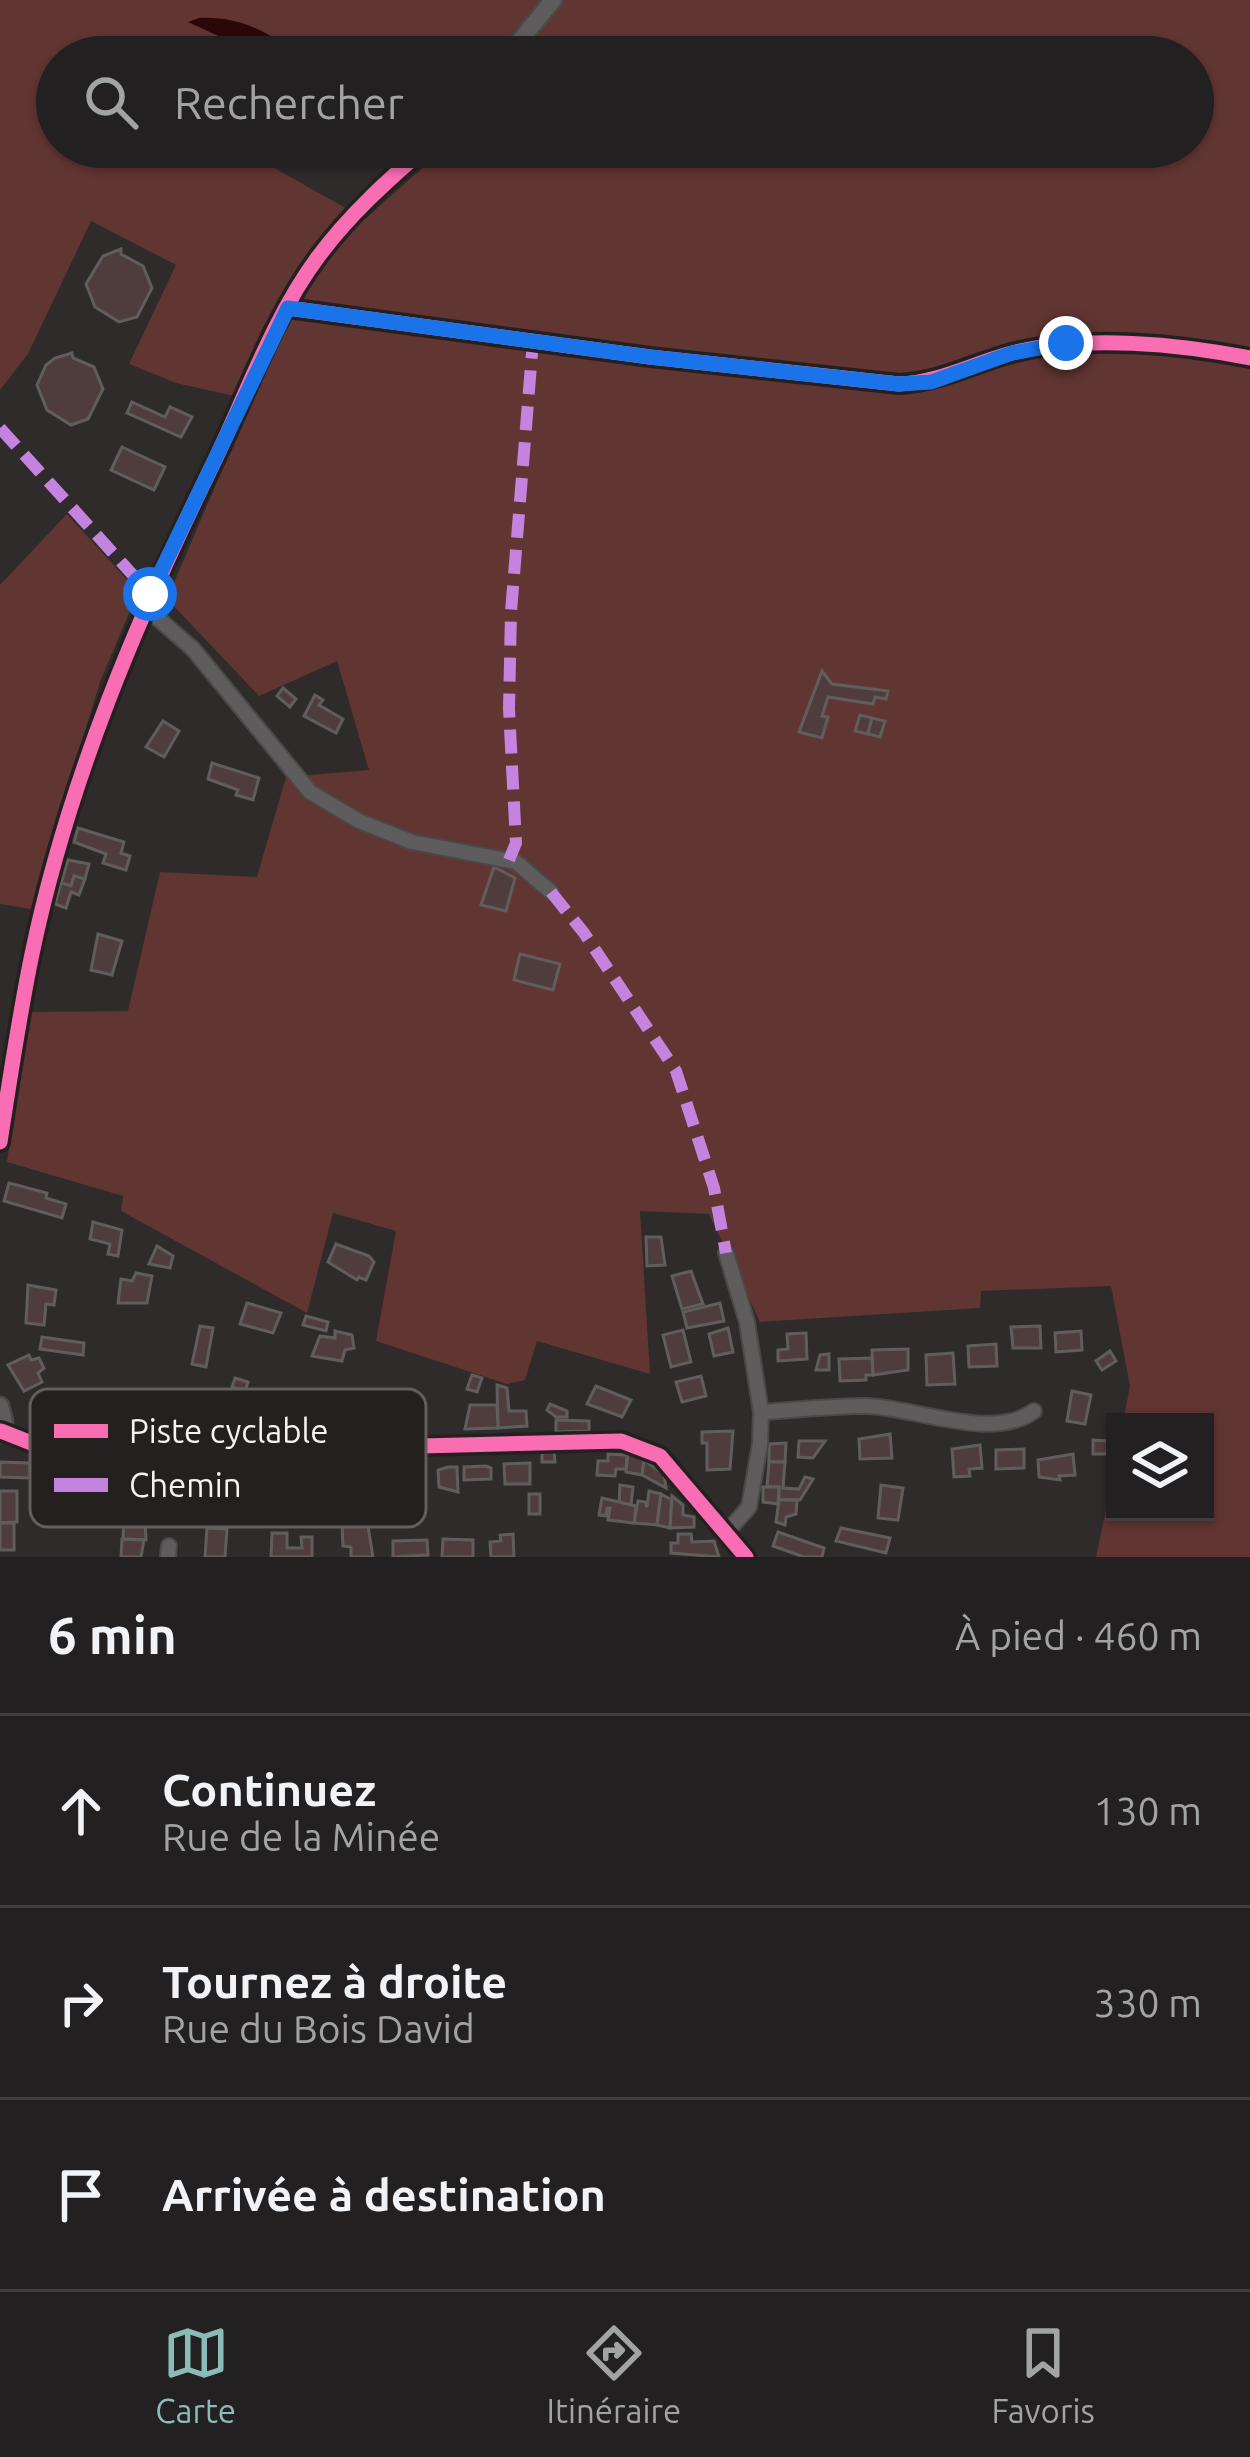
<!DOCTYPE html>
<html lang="fr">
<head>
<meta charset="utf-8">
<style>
	:root { --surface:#222020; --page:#2e2d2d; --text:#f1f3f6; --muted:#a2a3a5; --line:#3f3e3e; --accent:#8bbbb9 }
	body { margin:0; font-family:Ubuntu,sans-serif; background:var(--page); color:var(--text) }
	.controls { position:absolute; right:36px; bottom:36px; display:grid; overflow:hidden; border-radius:0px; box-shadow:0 3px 9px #0004 }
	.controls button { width:108px; height:108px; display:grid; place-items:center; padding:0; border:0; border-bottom:3px solid var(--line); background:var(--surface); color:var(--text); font:60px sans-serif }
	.stop { position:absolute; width:36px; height:36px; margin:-27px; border:9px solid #1a73e8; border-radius:50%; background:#fff }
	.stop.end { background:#1a73e8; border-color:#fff; box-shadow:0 3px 12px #0008 }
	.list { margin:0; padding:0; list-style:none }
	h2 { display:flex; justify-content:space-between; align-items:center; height:156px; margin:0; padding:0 48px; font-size:51px }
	h2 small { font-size:39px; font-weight:400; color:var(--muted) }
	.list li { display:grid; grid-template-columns:78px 1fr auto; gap:36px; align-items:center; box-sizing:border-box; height:192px; padding:0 48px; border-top:3px solid var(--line) }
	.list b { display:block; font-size:45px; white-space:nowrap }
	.list p { margin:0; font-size:39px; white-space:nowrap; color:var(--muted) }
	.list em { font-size:39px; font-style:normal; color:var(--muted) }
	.icon { flex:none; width:66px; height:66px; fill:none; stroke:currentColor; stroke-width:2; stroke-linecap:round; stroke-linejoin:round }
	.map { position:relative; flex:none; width:1250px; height:1557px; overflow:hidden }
	.search { position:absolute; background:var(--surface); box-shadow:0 3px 9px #0004; left:36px; right:36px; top:36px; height:132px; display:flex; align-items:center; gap:30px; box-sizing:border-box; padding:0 42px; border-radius:66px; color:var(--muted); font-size:45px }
	.sheet { height:732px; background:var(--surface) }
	nav { display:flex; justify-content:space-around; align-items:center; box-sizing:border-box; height:168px; border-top:3px solid var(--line); background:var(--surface); font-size:33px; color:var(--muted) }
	nav a { display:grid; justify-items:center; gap:6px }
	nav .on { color:var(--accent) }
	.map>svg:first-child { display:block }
	.green { fill:#613532; fill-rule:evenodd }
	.water { fill:#2c0708 }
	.building { fill:#4e3d3c; stroke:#605e5d; stroke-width:3 }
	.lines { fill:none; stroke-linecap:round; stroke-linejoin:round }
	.minor-casing { stroke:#4b4848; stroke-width:18 }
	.tertiary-casing { stroke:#4b4848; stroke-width:21 }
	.minor { stroke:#5e5c5c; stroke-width:14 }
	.tertiary { stroke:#5e5c5c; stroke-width:16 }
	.quiet { stroke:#c483df; stroke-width:12; stroke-dasharray:24 12; stroke-linecap:butt }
	.cycleway-casing { stroke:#252020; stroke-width:22 }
	.cycleway { stroke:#f96db3; stroke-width:15 }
	.route { stroke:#1a73e8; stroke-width:15 }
	.key { fill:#252020; stroke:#645f5f; stroke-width:3 }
	.key-label { font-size:33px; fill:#f6f2f2 }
</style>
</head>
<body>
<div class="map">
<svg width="1250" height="1557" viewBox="0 0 1250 1557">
	<rect width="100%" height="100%" fill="#2e2b2a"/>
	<g class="green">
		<path d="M0,0H1250V1557H1096L1115,1467V1512H1205V1422H1123L1130,1386L1111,1286L981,1291L980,1308L760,1322L709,1214L640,1211L650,1374L537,1341L525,1380L507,1384L376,1341L396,1231L333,1213L307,1313L121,1211L123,1196L7,1162L29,1012L128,1011L160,872L257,877L286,777L369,770L337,661L259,696L167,599L252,400L176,383L129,364L176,265L91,221L28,354L0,390ZM57,57H1193V147H446L365,219L253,156L257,147H57Z"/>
		<path d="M67,514L138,592L100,682L31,909L0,904V585Z"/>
	</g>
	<path class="water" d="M199,18C237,16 271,31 298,57H264L188,22Z"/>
	<g class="building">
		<path d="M341,147H367L355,161Z"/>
		<path d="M121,249V254L143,266L152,288L137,317L119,322L95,307L86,284L103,256Z"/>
		<path d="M72,353L73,358L94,367L103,389L88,419L71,425L47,410L37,385L46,365L55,358Z"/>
		<path d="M132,402L165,417L170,407L192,417L181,437L127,413Z"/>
		<path d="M122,447L165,467L154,490L111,470Z"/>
		<path d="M822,671L832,684L888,691L886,699L875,697L873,704L828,697L822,716L828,717L822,738L799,732Z"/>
		<path d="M283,688L296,699L290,707L277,696Z"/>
		<path d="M315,695L323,700L319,705L343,719L336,733L304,716Z"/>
		<path d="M860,715L872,718L868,734L855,731Z"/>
		<path d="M872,718L885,721L880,737L868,734Z"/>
		<path d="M163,721L179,731L164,757L146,747Z"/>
		<path d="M212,763L259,778L253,800L236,795L238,790L208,779Z"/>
		<path d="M78,828L124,842L121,853L130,856L126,870L103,863L106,854L74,842Z"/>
		<path d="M68,860L89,864L85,879L74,876L71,886L61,883Z"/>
		<path d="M494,867L515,878L506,911L481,905Z"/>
		<path d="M74,876L85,879L79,895L71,892L66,908L55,904L61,883L71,886Z"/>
		<path d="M98,934L122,941L112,975L91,970Z"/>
		<path d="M520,954L560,964L553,990L514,980Z"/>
		<path d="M9,1183L47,1193L46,1198L66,1204L62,1218L4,1201Z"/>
		<path d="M93,1222L122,1230L118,1256L108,1254L110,1244L90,1239Z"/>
		<path d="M646,1237H661L665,1265L647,1266Z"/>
		<path d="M336,1244L369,1256L374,1262L366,1280L359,1277L357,1280L328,1262Z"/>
		<path d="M157,1246L173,1256L170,1268L149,1264Z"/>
		<path d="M691,1271L703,1304L682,1309L672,1276Z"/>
		<path d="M136,1273L152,1276L147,1303H118L121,1279L132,1281Z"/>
		<path d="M28,1285L56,1290L54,1305L46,1304L44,1325L26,1323Z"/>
		<path d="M247,1303L281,1313L273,1333L240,1324Z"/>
		<path d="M720,1303L724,1321L687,1328L683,1312Z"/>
		<path d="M306,1316L328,1322L326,1331L303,1325Z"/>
		<path d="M200,1326L213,1328L206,1367L192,1364Z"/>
		<path d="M1040,1326L1041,1348H1013L1011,1327Z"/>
		<path d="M728,1328L733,1352L714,1356L709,1334Z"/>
		<path d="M683,1330L691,1362L671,1367L663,1335Z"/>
		<path d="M335,1331L352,1335L354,1348L345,1350L342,1361L312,1356L320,1336L335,1338Z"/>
		<path d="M1081,1331L1082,1350L1056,1352L1055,1333Z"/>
		<path d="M806,1333L807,1359L778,1361V1350L788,1349L787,1334Z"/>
		<path d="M42,1337L84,1343L83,1355L40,1349Z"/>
		<path d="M996,1344L997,1366L969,1367L968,1346Z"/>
		<path d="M908,1349V1370L873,1375L872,1350Z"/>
		<path d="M1110,1351L1116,1361L1102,1370L1096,1361Z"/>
		<path d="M953,1353L955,1384L927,1385L926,1355Z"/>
		<path d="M829,1354V1370H816L820,1355Z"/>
		<path d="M29,1355L31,1360L39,1358L44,1368L38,1373L42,1382L24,1391L8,1365Z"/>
		<path d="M872,1358L873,1375H866V1380L840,1381L839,1359Z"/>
		<path d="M472,1375L482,1378L477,1392L467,1389Z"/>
		<path d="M701,1376L706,1396L682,1402L676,1382Z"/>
		<path d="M235,1378L248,1382L245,1392L232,1387Z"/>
		<path d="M497,1385L507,1388L509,1411H526L527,1426L498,1428Z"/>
		<path d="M596,1386L631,1400L622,1417L587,1404Z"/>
		<path d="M1072,1391L1091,1395L1085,1424L1067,1421Z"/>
		<path d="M550,1404L567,1411V1417H556L547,1410Z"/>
		<path d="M470,1405H497L498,1428L465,1429Z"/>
		<path d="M556,1420L589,1421V1431L556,1432Z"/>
		<path d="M733,1431L730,1469L707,1470V1443H702V1432Z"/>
		<path d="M890,1434L892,1458L860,1459L859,1439Z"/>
		<path d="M1093,1440L1108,1441L1107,1454H1093Z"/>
		<path d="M799,1441H825L813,1458L798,1457Z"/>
		<path d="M786,1443L785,1462H769V1444Z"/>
		<path d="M980,1445L982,1468L969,1469L970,1476L954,1477L952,1449Z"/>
		<path d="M1024,1449V1468L996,1469V1450Z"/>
		<path d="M554,1451L555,1462H542V1452Z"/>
		<path d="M628,1453L644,1460L642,1475L626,1472Z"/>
		<path d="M608,1454L627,1455L626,1469H616L615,1476L597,1475L598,1461H608Z"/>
		<path d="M1073,1454L1075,1475L1059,1476L1060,1480L1039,1477L1038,1460Z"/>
		<path d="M644,1460L664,1474L666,1488L642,1475Z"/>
		<path d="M0,1462L30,1463V1478L0,1477Z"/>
		<path d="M769,1462H785L783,1488L799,1489L805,1477L813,1479L800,1500H779V1487H767Z"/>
		<path d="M530,1463V1484H505L504,1464Z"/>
		<path d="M486,1466L491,1468V1479L464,1480V1467Z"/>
		<path d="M448,1467H457L458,1492L439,1487L438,1470Z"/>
		<path d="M620,1485L633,1487L631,1505L619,1504Z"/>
		<path d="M881,1485L903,1488L898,1520L878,1518Z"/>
		<path d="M763,1487H779L778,1504L763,1502Z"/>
		<path d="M0,1491H17V1522L0,1523Z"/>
		<path d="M649,1491L661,1494L657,1525L634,1523L638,1501L645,1502L647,1507Z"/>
		<rect x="529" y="1494" width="11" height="20"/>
		<path d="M661,1494L672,1500L670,1528L657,1525Z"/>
		<path d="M672,1496L683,1505V1515L694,1517V1527L670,1528Z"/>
		<path d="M602,1498L636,1506L634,1523L608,1520L610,1508H607L606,1516L599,1515Z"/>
		<path d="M779,1500H797L796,1514L786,1517L785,1525L776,1522Z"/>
		<path d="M124,1514L145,1515L146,1540L123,1539Z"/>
		<rect x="0" y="1523" width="14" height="27"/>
		<path d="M342,1526H368L373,1557H351V1547L343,1546Z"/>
		<path d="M207,1528L227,1529L225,1557H205Z"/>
		<path d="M841,1528L890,1538L886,1553L836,1541Z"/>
		<path d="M778,1532L824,1548L822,1557H804L773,1546Z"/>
		<path d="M272,1533H287V1548H302L301,1537H312V1557H271Z"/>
		<path d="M513,1534L514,1557H491L490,1542L501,1541L500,1535Z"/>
		<path d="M678,1534H691L692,1542L714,1541L719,1557L671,1553V1543H678Z"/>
		<path d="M122,1539L144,1540L141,1557H121Z"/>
		<path d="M443,1539L473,1540V1557H442Z"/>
		<path d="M427,1540L428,1555L393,1557V1541Z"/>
	</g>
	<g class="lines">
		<g class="minor-casing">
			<g id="minor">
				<path d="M288,308L650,357L899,384C942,382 975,362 1016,352C1086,335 1179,344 1250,358"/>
				<path d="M146,608L193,649L310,792L359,821L412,842L516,862L551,892"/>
				<path d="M761,1412C795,1410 831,1406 866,1406C915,1407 992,1442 1034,1411"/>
				<path d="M724,1535L749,1507L760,1444L761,1412L747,1322L726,1253"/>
				<path d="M168,1557L169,1546"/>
			</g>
		</g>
		<g class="tertiary-casing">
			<g id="tertiary">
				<path d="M507,57L553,0"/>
				<path d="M0,1142C10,1079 19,1016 32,954C68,781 138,617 215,460C247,393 274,316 318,257C349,215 387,181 426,147"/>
				<path d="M0,1406L4,1422L0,1433"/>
				<path d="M1,1431L44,1448L142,1453L621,1441L660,1456L746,1557"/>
			</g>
		</g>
		<use href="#minor" class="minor"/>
		<use href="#tertiary" class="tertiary"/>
		<g class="quiet">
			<path d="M0,428L150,594"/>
			<path d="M509,860L516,843L509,709L511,612L533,341"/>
			<path d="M551,892L584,933L676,1071L714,1188L726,1253"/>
		</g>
		<g class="cycleway-casing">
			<g id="cycleway">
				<path d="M288,308L650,357L899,384C942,382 975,362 1016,352C1086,335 1179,344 1250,358"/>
				<path d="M0,1142C10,1079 19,1016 32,954C68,781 138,617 215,460C247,393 274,316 318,257C349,215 387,181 426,147"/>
				<path d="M1,1431L44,1448L142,1453L621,1441L660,1456L746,1557"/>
			</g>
		</g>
		<use href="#cycleway" class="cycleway"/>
	</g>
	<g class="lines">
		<path class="route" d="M150,594L288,308L650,357L898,384L931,382L1012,353L1066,343"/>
	</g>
	<rect x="30" y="1389" width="396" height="138" rx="18" class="key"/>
	<rect x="54" y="1424" width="54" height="14" fill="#f96db3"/>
	<rect x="54" y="1478" width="54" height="14" fill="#c483df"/>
	<g class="key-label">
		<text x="129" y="1443">Piste cyclable</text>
		<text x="129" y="1497">Chemin</text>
	</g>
</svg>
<div class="controls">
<button><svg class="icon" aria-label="layers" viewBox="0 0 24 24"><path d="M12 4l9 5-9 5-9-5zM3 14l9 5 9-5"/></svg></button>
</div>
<div class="stop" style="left:150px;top:594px"></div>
<div class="stop end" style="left:1066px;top:343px"></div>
<div class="search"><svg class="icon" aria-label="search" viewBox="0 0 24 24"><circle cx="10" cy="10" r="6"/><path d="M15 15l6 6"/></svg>Rechercher</div>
</div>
<section class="sheet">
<h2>6 min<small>À pied · 460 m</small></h2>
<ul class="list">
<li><svg class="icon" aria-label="ahead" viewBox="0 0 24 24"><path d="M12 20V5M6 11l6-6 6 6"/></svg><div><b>Continuez</b><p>Rue de la Minée</p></div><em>130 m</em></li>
<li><svg class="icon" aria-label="right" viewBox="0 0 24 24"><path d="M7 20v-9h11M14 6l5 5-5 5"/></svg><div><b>Tournez à droite</b><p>Rue du Bois David</p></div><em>330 m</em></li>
<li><svg class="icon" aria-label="arrive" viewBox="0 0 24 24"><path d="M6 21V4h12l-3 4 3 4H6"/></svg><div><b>Arrivée à destination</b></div></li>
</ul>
</section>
<nav>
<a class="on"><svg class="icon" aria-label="map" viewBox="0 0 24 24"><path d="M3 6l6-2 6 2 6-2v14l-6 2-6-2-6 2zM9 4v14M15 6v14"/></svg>Carte</a>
<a><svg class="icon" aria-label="directions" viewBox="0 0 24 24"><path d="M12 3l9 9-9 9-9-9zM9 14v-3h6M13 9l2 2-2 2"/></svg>Itinéraire</a>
<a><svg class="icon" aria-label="saved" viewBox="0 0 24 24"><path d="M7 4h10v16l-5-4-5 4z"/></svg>Favoris</a>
</nav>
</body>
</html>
